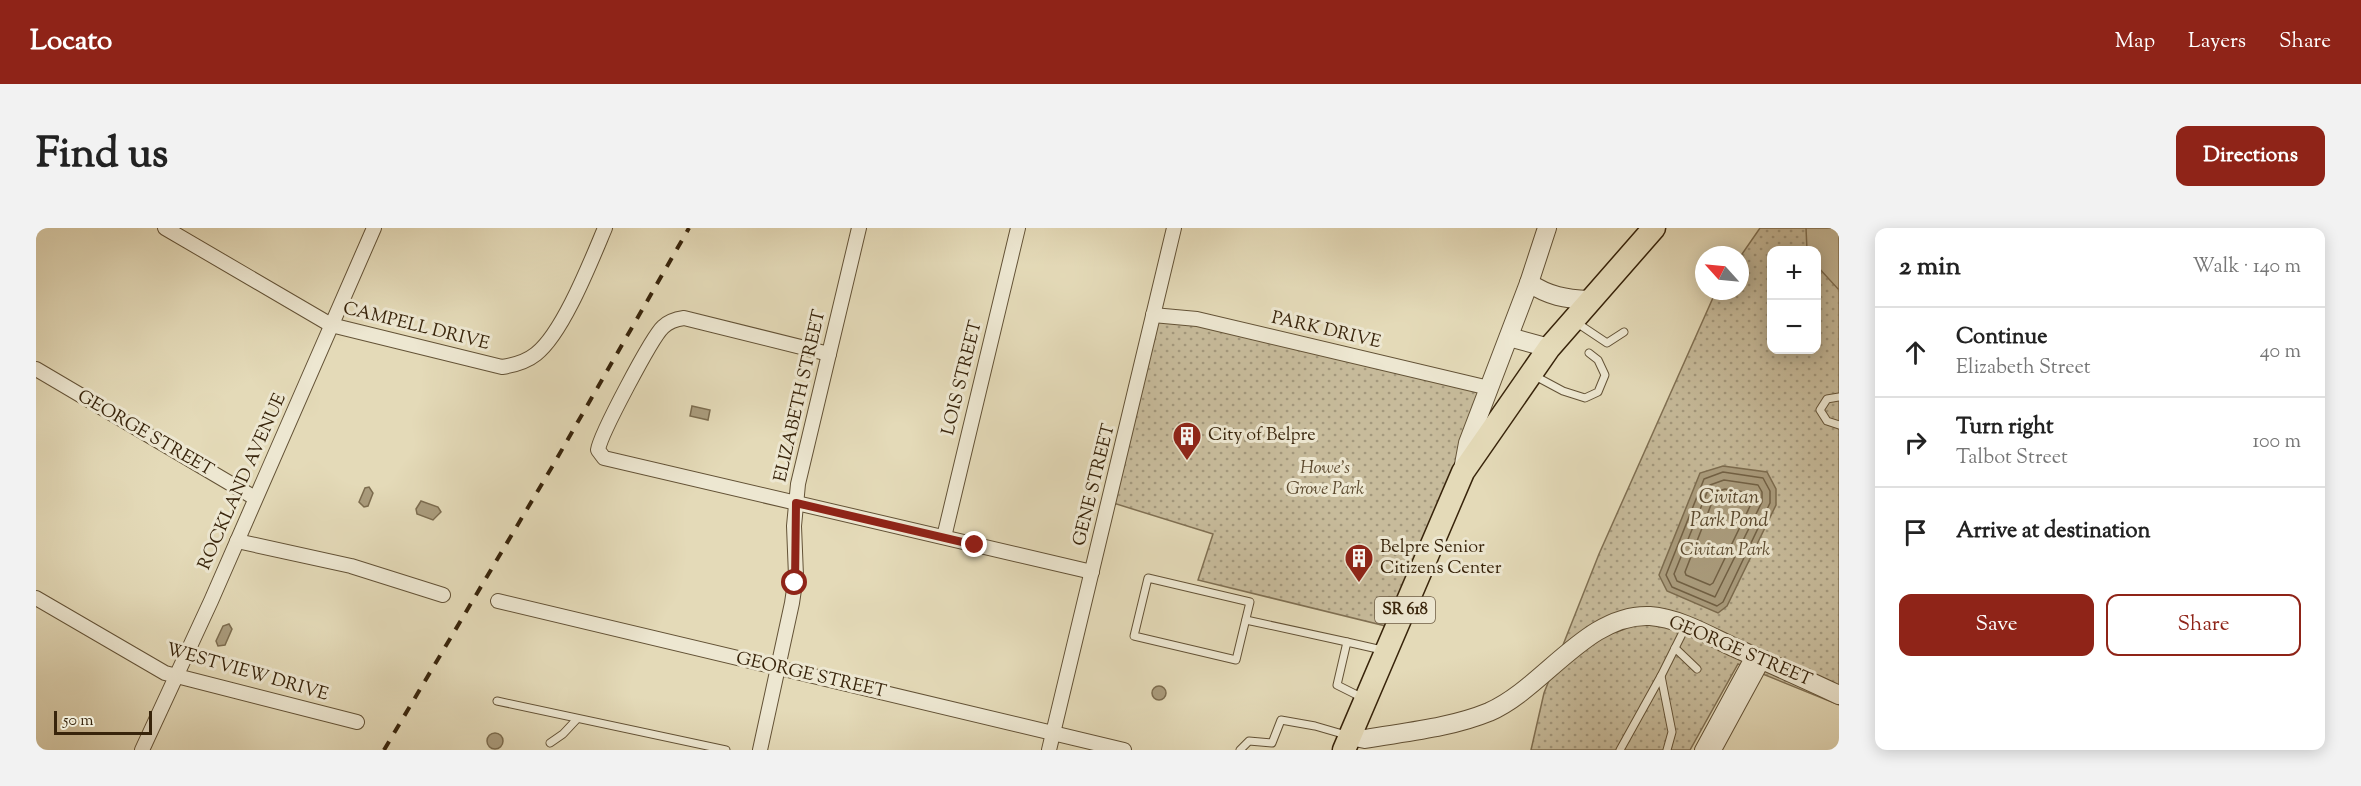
<!DOCTYPE html>
<html lang="en">
<head>
<meta charset="utf-8">
<style>
	:root { --surface:#fff; --page:#f2f2f2; --text:#222; --muted:#767676; --line:#e0e0e0; --accent:#8f2418 }
	body { margin:0; font-family:"Sorts Mill Goudy",serif; background:var(--page); color:var(--text) }
	.controls { position:absolute; right:18px; top:18px; display:grid; overflow:hidden; border-radius:12px; box-shadow:0 3px 15px #0003 }
	.controls button { width:54px; height:54px; display:grid; place-items:center; padding:0; border:0; border-bottom:2px solid var(--line); background:var(--surface); color:var(--text); font:30px sans-serif }
	.compass { position:absolute; left:1659px; top:18px; width:54px; height:54px; border-radius:50%; background:var(--surface); box-shadow:0 3px 15px #0003; rotate:297deg }
	.scale { position:absolute; left:18px; bottom:15px; width:98px; box-sizing:border-box; padding-left:6px; border:3px solid #38240b; border-top:0; font-size:16px; line-height:21px; white-space:nowrap; color:#38240b; -webkit-text-stroke:4px #ede7d1; paint-order:stroke }
	.stop { position:absolute; width:18px; height:18px; margin:-14px; border:4px solid #8f2418; border-radius:50%; background:#fff }
	.stop.end { background:#8f2418; border-color:#fff; box-shadow:0 2px 6px #0008 }
	.list { margin:0; padding:0; list-style:none }
	h2 { display:flex; justify-content:space-between; align-items:center; height:78px; margin:0; padding:0 24px; font-size:26px }
	h2 small { font-size:20px; font-weight:400; color:var(--muted) }
	.list li { display:grid; grid-template-columns:39px 1fr auto; gap:18px; align-items:center; box-sizing:border-box; height:90px; padding:0 24px; border-top:2px solid var(--line) }
	.list b { display:block; font-size:22px; white-space:nowrap }
	.list p { margin:0; font-size:20px; white-space:nowrap; color:var(--muted) }
	.list em { font-size:20px; font-style:normal; color:var(--muted) }
	.actions { display:flex; gap:12px; padding:18px 24px }
	.actions a { flex:1; padding:14px 0; border:2px solid var(--accent); border-radius:12px; text-align:center; font-size:21px; color:var(--accent) }
	.actions .main { background:var(--accent); color:#fff }
	.icon { flex:none; width:33px; height:33px; fill:none; stroke:currentColor; stroke-width:2; stroke-linecap:round; stroke-linejoin:round }
	.map { position:relative; flex:none; width:1803px; height:522px; overflow:hidden; border-radius:12px }
	header { display:flex; align-items:center; gap:36px; box-sizing:border-box; height:84px; padding:0 30px; background:var(--accent); color:#fff }
	header strong { font-size:28px }
	nav { display:flex; gap:33px; margin-inline-start:auto; font-size:21px }
	.intro { display:flex; align-items:center; justify-content:space-between; box-sizing:border-box; height:144px; padding:0 36px }
	h1 { margin:0; font-size:42px }
	.button { padding:15px 27px; border-radius:12px; background:var(--accent); color:#fff; font-size:21px; font-weight:700 }
	main { display:flex; gap:36px; padding:0 36px }
	aside { flex:1; background:var(--surface); border-radius:12px; box-shadow:0 3px 15px #0003 }
	.map>svg:first-child { display:block }
	.park { fill:url(#park-dots); stroke:#807053; stroke-width:1.5; fill-rule:evenodd }
	.pitch { fill:#c7bb9b; stroke:#807053; stroke-width:1.5 }
	.water { fill:#aa9c7d; stroke:#7c6c4f; stroke-width:1.5 }
	.lines { fill:none; stroke-linecap:round; stroke-linejoin:round }
	.shore { stroke:#716044; stroke-width:1.5 }
	.service-casing { stroke:#635236; stroke-width:9 }
	.minor-casing { stroke:#635236; stroke-width:16 }
	.tertiary-casing { stroke:#635236; stroke-width:20 }
	.primary-casing { stroke:#38240b; stroke-width:25 }
	.service { stroke:#ede7d1; stroke-width:7 }
	.minor { stroke:#ede7d1; stroke-width:14 }
	.tertiary { stroke:#ede7d1; stroke-width:18 }
	.primary { stroke:#e4dab8; stroke-width:22 }
	.rail { stroke:#38240b; stroke-width:4; stroke-dasharray:10 10; stroke-linecap:butt }
	.route { stroke:#8f2418; stroke-width:8 }
	.labels { text-anchor:middle; dominant-baseline:central; stroke-width:6; stroke-linejoin:round; paint-order:stroke }
	.shield { fill:#ede7d1; stroke:#6e5e46; stroke-width:1.5 }
	.shield-label { font-size:16px; font-weight:bold; fill:#38240b }
	.street-label { font-size:18px; fill:#38240b; stroke:#ede7d1 }
	.poi-label { font-size:18px; fill:#38240b; stroke:#ede7d1; text-anchor:start }
	.park-label { font-size:18px; font-style:italic; fill:#5c4a2f; stroke:#ede7d1 }
	.water-label { font-size:20px; font-style:italic; fill:#5a482d; stroke:#ede7d1 }
</style>
</head>
<body>
<header>
<strong>Locato</strong>
<nav><a>Map</a><a>Layers</a><a>Share</a></nav>
</header>
<div class="intro"><h1>Find us</h1><a class="button">Directions</a></div>
<main>
<div class="map">
<svg width="1803" height="522" viewBox="0 0 1803 522">
	<defs>
		<pattern id="park-dots" width="8" height="8" patternUnits="userSpaceOnUse" patternTransform="scale(1.5)"><rect width="8" height="8" fill="#c7bb9b"/><path d="M2 2h.1M6 6h.1" fill="none" stroke="#a3987d" stroke-width="1.8" stroke-linecap="round"/></pattern>
	</defs>
	<rect width="100%" height="100%" fill="#e4dab8"/>
	<filter id="stains"><feTurbulence type="fractalNoise" baseFrequency=".00333" numOctaves="4"/><feColorMatrix values="0 0 0 0 .2 0 0 0 0 .09 0 0 0 0 .02 0 0 0 .5 -.17"/></filter>
	<radialGradient id="worn" r=".72"><stop offset=".6" stop-color="#630" stop-opacity="0"/><stop offset="1" stop-color="#630" stop-opacity=".3"/></radialGradient>
	<g class="park">
		<path d="M1724,0H1803V477L1702,436L1654,522H1495L1508,465L1563,326L1680,63H1704V29ZM1736,22H1780V122H1736Z"/>
		<path d="M1117,87L1453,160L1362,401L1162,352L1177,306L1074,274Z"/>
	</g>
	<path class="pitch" d="M1770,0H1803V62L1781,38L1780,22H1771Z"/>
	<g class="water">
		<path d="M656,178L674,182L672,192L654,188Z"/>
		<path d="M1687,238L1731,244L1740,261V277L1691,378L1682,385L1631,363L1623,347L1664,245Z"/>
		<path d="M333,259L337,265L332,278L328,279L323,274L329,260Z"/>
		<path d="M385,273L402,279L405,284L397,292L381,286L380,281Z"/>
		<path d="M193,396L196,401L189,417L182,418L180,413L187,398Z"/>
		<circle cx="1123" cy="465" r="7"/>
		<circle cx="459" cy="513" r="8"/>
	</g>
	<g class="lines">
		<g class="shore">
			<path d="M1687,244L1727,250L1734,263V275L1687,374L1681,378L1636,359L1630,347L1668,251Z"/>
			<path d="M1688,252L1722,257L1726,264V274L1679,369L1641,353L1638,346L1674,257Z"/>
			<path d="M1689,261L1715,265L1717,272L1677,355L1674,357L1650,347L1649,344L1680,264Z"/>
		</g>
		<g class="service-casing">
			<g id="service">
				<path d="M1541,95L1571,115L1588,104"/>
				<path d="M1499,148L1527,163L1549,170L1562,164L1569,147L1562,132L1553,125"/>
				<path d="M1803,169L1791,171L1784,182L1791,193L1803,197"/>
				<path d="M1112,350L1214,374L1200,432L1098,408Z"/>
				<path d="M1210,392L1311,414"/>
				<path d="M1639,420L1661,441"/>
				<path d="M1625,448L1647,404L1648,397"/>
				<path d="M1327,470L1301,457L1311,414L1346,422"/>
				<path d="M461,473L690,522"/>
				<path d="M514,515L527,506L541,491"/>
				<path d="M1204,522L1213,513L1236,515L1245,492L1279,498L1310,507"/>
				<path d="M1584,522L1625,448L1636,504L1631,522"/>
			</g>
		</g>
		<g class="minor-casing">
			<g id="minor">
				<path d="M129,0L295,97L466,139C479,137 490,134 500,126C527,105 555,33 569,0"/>
				<path d="M1117,87L1161,91L1453,160"/>
				<path d="M793,126L648,90C641,91 633,93 627,99C616,109 564,207 562,222L568,230L1056,344"/>
				<path d="M0,141L219,270"/>
				<path d="M908,309L982,0"/>
				<path d="M201,313L315,338L407,367"/>
				<path d="M0,370L129,445L321,494"/>
				<path d="M462,373L1088,522"/>
				<path d="M106,522L175,373L338,0"/>
				<path d="M724,522L756,375L760,348L758,298L762,256L823,0"/>
				<path d="M1013,522L1138,0"/>
				<path d="M1666,522L1717,428"/>
				<path d="M1678,522L1727,432"/>
			</g>
		</g>
		<g class="tertiary-casing">
			<g id="tertiary">
				<path d="M1493,55C1513,68 1529,71 1553,72"/>
				<path d="M1473,109L1513,120"/>
				<path d="M1427,242L1432,215L1493,55L1511,0"/>
				<path d="M1314,508L1329,511C1369,504 1414,500 1453,484C1508,460 1551,385 1614,388C1642,390 1670,406 1695,418C1731,434 1767,450 1803,467"/>
			</g>
		</g>
		<g class="primary-casing">
			<path id="primary" d="M1308,522L1427,244L1513,120L1618,0"/>
		</g>
		<use href="#service" class="service"/>
		<use href="#minor" class="minor"/>
		<use href="#tertiary" class="tertiary"/>
		<use href="#primary" class="primary"/>
		<path class="rail" d="M348,522L516,239L653,0"/>
	</g>
	<g class="lines">
		<path class="route" d="M759,355L760,275L939,317"/>
	</g>
	<defs>
		<g id="building-pin" transform="scale(1.5)"><path d="M0 17L-7.5 6A9.5 9.5 0 1 1 7.5 6Z" fill="#8f2418" stroke="#ede7d1"/><path d="M-4-6H4V6H1V3H-1V6H-4ZM-2.5-4.3h1.7v1.8h-1.7ZM.8-4.3h1.7v1.8H.8ZM-2.5-1h1.7V.8h-1.7ZM.8-1h1.7V.8H.8Z" fill="#fff"/></g>
	</defs>
	<g fill-rule="evenodd">
		<use href="#building-pin" x="1151" y="208"/>
		<use href="#building-pin" x="1323" y="330"/>
	</g>
	<g class="labels">
		<rect class="shield" x="1339" y="369" width="60" height="26" rx="4.5"/>
		<g class="shield-label">
			<text x="1369" y="382">SR 618</text>
		</g>
		<g class="street-label">
			<text transform="translate(380 99) rotate(14)">CAMPELL DRIVE</text>
			<text transform="translate(1290 103) rotate(13)">PARK DRIVE</text>
			<text transform="translate(927 150) rotate(-76)">LOIS STREET</text>
			<text transform="translate(765 168) rotate(-77)">ELIZABETH STREET</text>
			<text transform="translate(109 206) rotate(30)">GEORGE STREET</text>
			<text transform="translate(207 254) rotate(-66)">ROCKLAND AVENUE</text>
			<text transform="translate(1059 257) rotate(-76)">GENE STREET</text>
			<text transform="translate(1704 424) rotate(23)">GEORGE STREET</text>
			<text transform="translate(211 445) rotate(16)">WESTVIEW DRIVE</text>
			<text transform="translate(775 448) rotate(13)">GEORGE STREET</text>
		</g>
		<g class="poi-label">
			<text x="1172" y="208">City of Belpre</text>
			<text x="1344" y="320">Belpre Senior<tspan x="1344" dy="21">Citizens Center</tspan></text>
		</g>
		<g class="park-label">
			<text x="1289" y="241">Howe’s<tspan x="1289" dy="21">Grove Park</tspan></text>
			<text x="1689" y="323">Civitan Park</text>
		</g>
		<g class="water-label">
			<text x="1693" y="270">Civitan<tspan x="1693" dy="23">Park Pond</tspan></text>
		</g>
	</g>
	<rect width="100%" height="100%" filter="url(#stains)"/>
	<rect width="100%" height="100%" fill="url(#worn)"/>
</svg>
<div class="controls">
<button>+</button>
<button>−</button>
</div>
<svg class="compass" viewBox="-18 -18 36 36"><path d="M0-13l5 13h-10z" fill="#e53935"/><path d="M0 13l5-13h-10z" fill="#767676"/></svg>
<div class="scale">50 m</div>
<div class="stop" style="left:759px;top:355px"></div>
<div class="stop end" style="left:939px;top:317px"></div>
</div>
<aside>
<h2>2 min<small>Walk · 140 m</small></h2>
<ul class="list">
<li><svg class="icon" aria-label="ahead" viewBox="0 0 24 24"><path d="M12 20V5M6 11l6-6 6 6"/></svg><div><b>Continue</b><p>Elizabeth Street</p></div><em>40 m</em></li>
<li><svg class="icon" aria-label="right" viewBox="0 0 24 24"><path d="M7 20v-9h11M14 6l5 5-5 5"/></svg><div><b>Turn right</b><p>Talbot Street</p></div><em>100 m</em></li>
<li><svg class="icon" aria-label="arrive" viewBox="0 0 24 24"><path d="M6 21V4h12l-3 4 3 4H6"/></svg><div><b>Arrive at destination</b></div></li>
</ul>
<div class="actions"><a class="main">Save</a><a>Share</a></div>
</aside>
</main>
</body>
</html>
